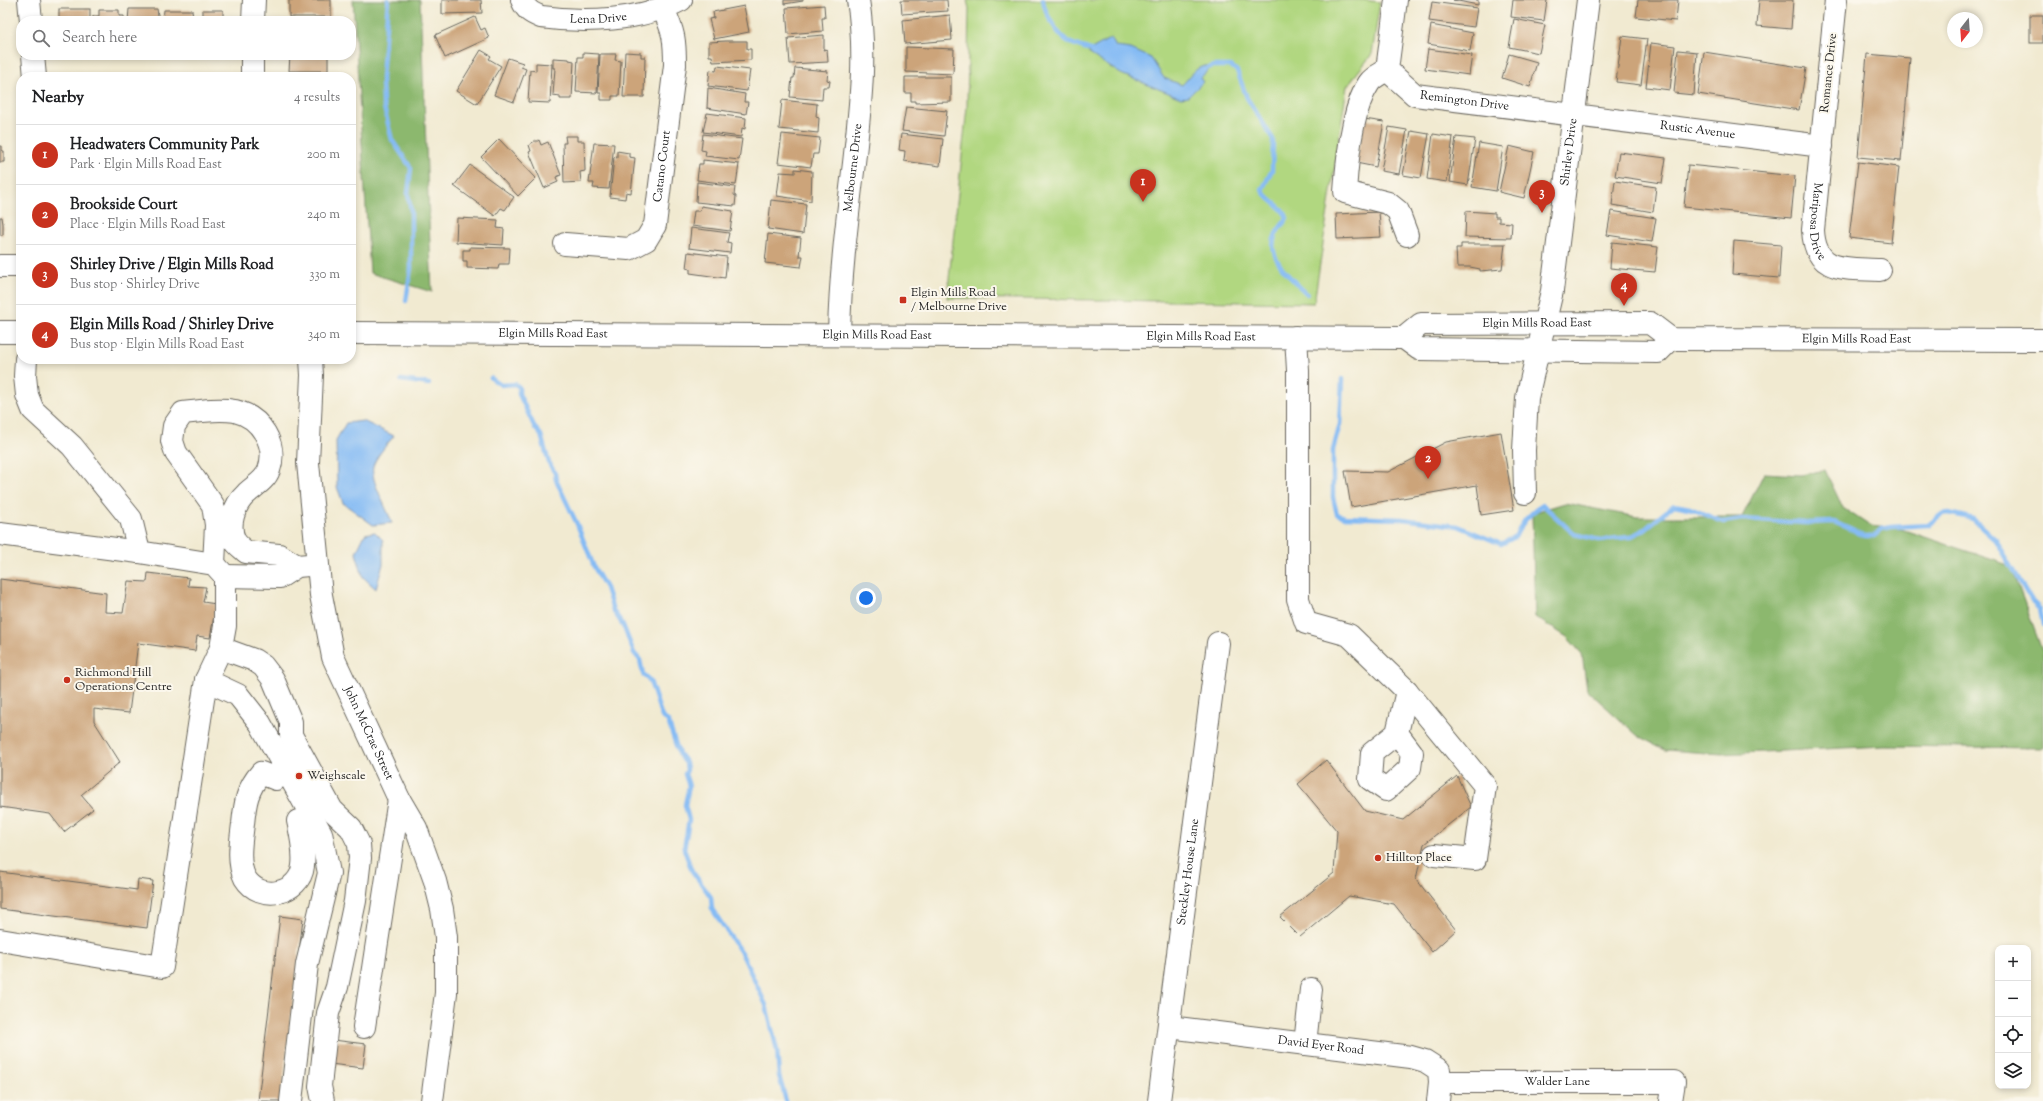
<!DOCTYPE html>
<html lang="en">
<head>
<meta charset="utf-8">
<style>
	:root { --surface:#fff; --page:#f2f2f2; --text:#202124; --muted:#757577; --line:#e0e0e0; --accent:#c8321e }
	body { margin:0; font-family:"Sorts Mill Goudy",serif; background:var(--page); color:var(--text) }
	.controls { position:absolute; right:12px; bottom:12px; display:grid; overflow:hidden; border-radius:8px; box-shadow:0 2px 6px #0003 }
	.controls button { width:36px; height:36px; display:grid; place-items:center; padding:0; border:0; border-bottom:1px solid var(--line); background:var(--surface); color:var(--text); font:20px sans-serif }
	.compass { position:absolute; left:1947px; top:12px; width:36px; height:36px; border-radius:50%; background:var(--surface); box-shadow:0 2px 6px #0003; rotate:197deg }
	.you { position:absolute; left:866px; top:598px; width:14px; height:14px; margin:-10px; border:3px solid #fff; border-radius:50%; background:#1a73e8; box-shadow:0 0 0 6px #1a73e833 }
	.badge { display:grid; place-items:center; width:26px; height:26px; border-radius:50%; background:var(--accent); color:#fff; font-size:13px; font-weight:700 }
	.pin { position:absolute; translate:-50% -33px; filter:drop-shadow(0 1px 2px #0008) }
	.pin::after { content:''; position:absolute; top:21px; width:14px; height:12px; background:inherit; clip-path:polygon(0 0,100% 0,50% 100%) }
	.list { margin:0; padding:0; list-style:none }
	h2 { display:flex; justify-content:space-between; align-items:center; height:52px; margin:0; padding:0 16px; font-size:17px }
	h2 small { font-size:13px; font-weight:400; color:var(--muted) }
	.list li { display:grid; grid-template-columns:26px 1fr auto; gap:12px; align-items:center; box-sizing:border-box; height:60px; padding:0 16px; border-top:1px solid var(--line) }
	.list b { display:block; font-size:15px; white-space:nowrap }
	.list p { margin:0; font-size:13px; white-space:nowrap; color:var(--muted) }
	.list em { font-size:13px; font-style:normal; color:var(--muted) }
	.icon { flex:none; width:22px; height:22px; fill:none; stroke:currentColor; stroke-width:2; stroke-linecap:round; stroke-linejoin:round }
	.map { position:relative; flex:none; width:2043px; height:1101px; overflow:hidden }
	.search { position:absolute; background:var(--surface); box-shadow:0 2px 6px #0003; left:16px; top:16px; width:340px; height:44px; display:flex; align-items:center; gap:10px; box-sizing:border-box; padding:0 14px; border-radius:16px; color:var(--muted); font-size:15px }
	.panel { position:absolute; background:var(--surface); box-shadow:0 2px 6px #0003; left:16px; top:72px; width:340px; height:292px; border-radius:16px }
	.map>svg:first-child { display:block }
	.green { fill:#b1d780; stroke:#667a4e }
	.forest { fill:#8cb86e; stroke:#546a45 }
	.water { fill:#85bbf4; stroke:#506c88 }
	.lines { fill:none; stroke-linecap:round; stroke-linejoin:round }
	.stream { stroke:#85bbf4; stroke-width:4.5 }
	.building { fill:#cca47a }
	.minor-casing { stroke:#67645b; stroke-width:24 }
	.major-casing { stroke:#67645b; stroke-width:24 }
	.minor { stroke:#fff; stroke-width:22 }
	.major { stroke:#fff; stroke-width:22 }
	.poi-dot { fill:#c8321e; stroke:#fbf7ec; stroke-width:1.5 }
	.labels { text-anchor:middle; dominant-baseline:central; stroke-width:4; stroke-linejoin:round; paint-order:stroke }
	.street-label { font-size:12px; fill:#1c1c1c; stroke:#fbf7ec }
	.poi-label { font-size:12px; fill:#1c1c1c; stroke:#fbf7ec; text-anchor:start }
</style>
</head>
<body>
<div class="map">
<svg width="2043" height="1101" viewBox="0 0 2043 1101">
	<rect width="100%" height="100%" fill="#fbf7ec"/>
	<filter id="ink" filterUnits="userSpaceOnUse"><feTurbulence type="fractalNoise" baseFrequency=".025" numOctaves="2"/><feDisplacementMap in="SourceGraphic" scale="8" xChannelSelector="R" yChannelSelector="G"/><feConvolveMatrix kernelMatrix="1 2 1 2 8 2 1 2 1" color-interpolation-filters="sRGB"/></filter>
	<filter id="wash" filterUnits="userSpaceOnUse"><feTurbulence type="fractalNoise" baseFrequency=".012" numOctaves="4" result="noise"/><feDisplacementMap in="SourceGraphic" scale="16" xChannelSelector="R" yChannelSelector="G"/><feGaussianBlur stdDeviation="0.9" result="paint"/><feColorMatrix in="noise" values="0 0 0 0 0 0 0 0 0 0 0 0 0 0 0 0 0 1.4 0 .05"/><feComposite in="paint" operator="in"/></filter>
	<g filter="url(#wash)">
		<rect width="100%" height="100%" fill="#f1ead1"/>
		<path class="green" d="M967,0H1363L1380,2L1372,54L1347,86L1314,303L947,298L967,107L969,9Z"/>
		<g class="forest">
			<path d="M353,0H420L432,292L370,273Z"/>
			<path d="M1825,470L1843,508L1870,526L1901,529L2011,566L2043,653V748L1884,746L1722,754L1665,750L1638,736L1587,690L1582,654L1567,637L1535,617L1532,513L1565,503L1637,517H1742L1764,473L1801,475Z"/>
		</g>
		<g class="water">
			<path d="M1111,38L1116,47L1131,49L1151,58L1164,78L1182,85C1193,74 1196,64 1213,66L1200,78L1203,82L1188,97L1181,98L1121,74L1091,55L1088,51Z"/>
			<path d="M363,421L394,436C388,443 374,459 373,467C370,480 387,508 392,523L373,525L343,503L337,487L336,440L346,423Z"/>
			<path d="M375,532L383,540V564L376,589L363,577L356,553L365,534Z"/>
		</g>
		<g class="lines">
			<g class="stream">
				<path d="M388,0L382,78L383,103L392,140L411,168L408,194L411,211V268L406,301"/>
				<path d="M1043,0C1045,14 1058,37 1071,43C1079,47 1087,48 1095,52"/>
				<path d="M1208,68L1213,66H1231L1237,71L1247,98L1273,139L1272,170L1262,190C1268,202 1284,206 1287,218C1284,223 1279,228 1276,234C1264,257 1293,280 1307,294"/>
				<path d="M491,378L501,385L515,384L519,387V394L535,428L541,435L549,463L555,473L556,480L577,524L594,567L606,588L613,610L623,625L634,653L640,660L643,674L650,681L662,717L668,721L679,754L686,763L687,770L685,774L689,786L685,805L689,820L684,849L692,871L711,897L712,909L742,954L766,1005L777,1050L779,1076L786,1101"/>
				<path d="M1342,379L1340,424L1333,450V497L1337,514L1345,517L1402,519L1458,526L1501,544L1515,537C1521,523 1529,513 1543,505L1574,534L1599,540L1630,537L1645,529L1674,505L1690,508L1723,522L1742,519L1806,523L1834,522L1865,536H1874L1882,529L1892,527L1928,525L1942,514L1949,513L1973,519L1996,540L2031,600L2040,609L2043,625"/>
				<path d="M401,380L429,384"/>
			</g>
		</g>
		<g id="blocks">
			<g class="building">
				<rect x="289" y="0" width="42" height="17"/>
				<path d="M442,0H481L482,13L442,14Z"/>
				<path d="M784,0H803V1L784,4Z"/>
				<path d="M901,0H947L948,11L902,14Z"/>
				<path d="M1453,0H1478V5Z"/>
				<path d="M1513,0H1547L1544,21L1511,17Z"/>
				<path d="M1638,0H1678L1676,21L1636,17Z"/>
				<path d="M1759,0H1793L1791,29L1757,26Z"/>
				<path d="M1432,2L1477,8L1474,27L1429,21Z"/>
				<path d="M824,5L825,18H822L823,31L788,34L786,8Z"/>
				<path d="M744,6L749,32L714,39L709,19L714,18L713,12Z"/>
				<rect x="59" y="9" width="31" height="12"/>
				<path d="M129,9H157L159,21H128Z"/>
				<path d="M99,10H119V16H124V21H93V16H99Z"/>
				<path d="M164,10H192L193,21H163Z"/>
				<path d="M203,10H223V17H229V21H198V17H203Z"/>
				<path d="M950,15L952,40L905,44L903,20Z"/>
				<rect x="2030" y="15" width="13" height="28"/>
				<path d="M475,17L481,30L485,28L489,38L445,58L435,35Z"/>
				<path d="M1514,19L1545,25L1539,53L1509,47Z"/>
				<path d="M1431,25L1473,33L1470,51L1428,44Z"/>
				<path d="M824,35V48L823,50L827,49L828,62L790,64L788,38Z"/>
				<path d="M1622,36L1647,39L1641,85L1616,82Z"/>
				<path d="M726,41H747V49H751V60L713,62L712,56H709V42Z"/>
				<path d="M1651,43L1675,46L1670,90L1646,87Z"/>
				<path d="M906,47L954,49L953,74L906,72Z"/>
				<path d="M1428,49L1472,55L1469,75L1425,69Z"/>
				<path d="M481,50L491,56L489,59L501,66L477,104L456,91Z"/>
				<path d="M1678,50L1697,52L1694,95L1674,93Z"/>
				<path d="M625,52L641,53V57H645L644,97H623Z"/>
				<path d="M1704,52L1806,68L1799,110L1698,94Z"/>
				<path d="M583,53L599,54L597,93L576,92L578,57H583Z"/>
				<path d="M600,54H616L615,60L621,61L619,96H612V100H601V93H598Z"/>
				<path d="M1509,54L1537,62L1530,87L1502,78Z"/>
				<path d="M1867,54L1910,58L1901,161L1858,157Z"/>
				<path d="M290,55H328V71H289Z"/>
				<path d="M508,58L523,63L521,67L526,69L514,102L494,95Z"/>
				<path d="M553,58L569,59V60L574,61L572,99H560V96L553,95L555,68H553Z"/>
				<path d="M536,63L552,64L550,103L528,102L530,70L536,71Z"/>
				<path d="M717,66L750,70L747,91L708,86L710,70L716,71Z"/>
				<path d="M795,68L828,71L827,80L830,81L829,87H823L822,100L790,97L792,78H794Z"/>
				<path d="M905,77H951V102L915,103V101H911V93H905Z"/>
				<path d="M708,88L745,94L744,102H748L746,114L707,108Z"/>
				<path d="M782,100L817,104L816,117L819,118L818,133L779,129Z"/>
				<path d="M906,107L947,111L944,136L902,131Z"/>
				<path d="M707,113L746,118L745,129L742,128L741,137L703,132Z"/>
				<path d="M1364,119L1384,122L1376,167L1356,163Z"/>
				<path d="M1389,127L1407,130L1399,174L1381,171Z"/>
				<path d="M1411,131L1429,134L1421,178L1403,175Z"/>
				<path d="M703,134L742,139L739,160L705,156L706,151L701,150Z"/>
				<path d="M782,134L820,138L818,154H813L811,167L778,163Z"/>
				<path d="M901,134L943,139L940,166L904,161L905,151L899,150Z"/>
				<path d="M1433,134L1453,137L1447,182L1427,179Z"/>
				<path d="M565,136H577V141H584L585,171L580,172L581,182L564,183L563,143H566Z"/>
				<path d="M1456,137L1475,139L1468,185L1450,182Z"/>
				<path d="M499,139L536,178L518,196L481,157Z"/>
				<path d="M536,140V142L539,140L541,145L548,142L561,175L556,177L558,182L544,188L529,152L531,151L529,145Z"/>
				<path d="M594,143L614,144L609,189L593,188L594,183H589Z"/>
				<path d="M1479,143L1503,147L1496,191L1472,187Z"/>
				<path d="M0,146H2V151H4V162H0Z"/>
				<path d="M1509,146L1534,152L1524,198L1499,192Z"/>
				<path d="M617,151L629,153V157L635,158L631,193L626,192L625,199L610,197L614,157L617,158Z"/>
				<path d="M1619,152L1666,158L1662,183L1615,176Z"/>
				<path d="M703,160L739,164L736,185L697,180L699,164H703Z"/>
				<path d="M1858,162L1899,167L1891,243L1849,238Z"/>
				<path d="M470,165L514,197L505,210L501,208L495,216L454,186Z"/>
				<path d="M1688,165L1795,176L1791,218L1684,207Z"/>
				<path d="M795,169L812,171L811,201L777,196L780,172L795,173Z"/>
				<path d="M1615,181L1656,187L1653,212L1612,205Z"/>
				<path d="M697,182L735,187L734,195L736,196L735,206L696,202Z"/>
				<path d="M771,200L806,204L803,234L768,229Z"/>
				<path d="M701,206L733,211L730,231L692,226L694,211H700Z"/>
				<path d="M1466,211L1495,213V217H1499V222L1512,223L1511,238L1465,237Z"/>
				<path d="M1611,211L1656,218L1652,242L1607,235Z"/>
				<path d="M1379,212L1381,237L1337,239L1336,214Z"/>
				<path d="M0,217H2L3,224V235H0Z"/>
				<path d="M457,218L498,220L497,228L504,229L503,245L456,242Z"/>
				<path d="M691,228L729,233L727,242L731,243L730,253L689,248Z"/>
				<path d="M768,234L801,238L799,256H803L801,267L765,263Z"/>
				<path d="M1734,241L1781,245L1779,278L1732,274Z"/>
				<path d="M1612,242L1658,247L1655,272L1610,268Z"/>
				<path d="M1461,244H1505L1502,269L1480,271V269L1470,267H1457L1456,248H1461Z"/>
				<path d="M470,247L510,248L509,264H499L498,269L467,268V261H463V250H470Z"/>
				<path d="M688,252L727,257L725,278L690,273V269L686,268Z"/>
				<path d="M1501,432L1514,510L1481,515L1477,485L1351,507L1345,471L1388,472L1446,442Z"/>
				<path d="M148,573L189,578L188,586L206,587L203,602L216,604L210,638L197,636L195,651L138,643L129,713L94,709V721L120,762L81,795L93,809L64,832L50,814L0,807V579L106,593L105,612L123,613L128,581L147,582Z"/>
				<path d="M1326,760L1365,811L1403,820L1457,776L1471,807L1424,844L1416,879L1456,930L1432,952L1394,904L1349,896L1300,937L1280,917L1334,873L1337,831L1298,784Z"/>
				<path d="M0,872L137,890L138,879L153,881L147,928L0,909Z"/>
				<path d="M280,916L303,919L281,1101H258Z"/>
				<path d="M333,1040L366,1044L363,1068L330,1064Z"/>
			</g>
		</g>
	</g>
	<g filter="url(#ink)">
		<use href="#blocks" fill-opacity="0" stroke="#67645b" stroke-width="1"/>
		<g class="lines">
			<g class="minor-casing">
				<g id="minor">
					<path d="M29,0L31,21"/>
					<path id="s1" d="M522,0C526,10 531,13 541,17C585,23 641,21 681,0"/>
					<path id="s2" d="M1396,0L1387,70L1415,95L1822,146"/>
					<path id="s3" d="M1836,0L1813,230C1815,274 1846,268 1880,270"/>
					<path d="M253,21L254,0"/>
					<path d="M33,55L35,77"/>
					<path d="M1387,70C1382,73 1373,77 1369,83C1352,108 1347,161 1345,192L1388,203L1398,211L1407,235"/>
					<path d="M252,77V55"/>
					<path id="s4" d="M565,244L629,249L646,240L655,225L675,65C675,40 674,32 663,9"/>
					<path d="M0,266H21"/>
					<path id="s5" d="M839,335C840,278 847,221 854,163C860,108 867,55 858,0"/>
					<path d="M1296,337L1298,370V599L1306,623L1349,635L1407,691L1485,786L1475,859L1434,855"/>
					<path d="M26,359L25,376L27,395L33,410L72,446L131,519L139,552"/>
					<path id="s6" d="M311,359L312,375L308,463L321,595L333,657L399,799L416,828L435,881L442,909L446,937V993L432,1101"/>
					<path id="s7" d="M1525,493L1524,450L1527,398L1552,291L1588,0"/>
					<path d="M0,534L139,552L214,564L225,576V626L221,648L206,680L162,967L0,940"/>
					<path d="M214,564L216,525L213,505L176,453L172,441L174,426L183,413C199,411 219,408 235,411C261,417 278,445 269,470C265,481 254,486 246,494C234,505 227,526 235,541C237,545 243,549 246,552L279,555L297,566"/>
					<path d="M225,576L280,577L297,566L309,565"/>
					<path d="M221,648L254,660L263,666L273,679L291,722V735L332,810L351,828L359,844L360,858L355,901L337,987L328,1013L320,1086L323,1101"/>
					<path d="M206,680L238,695L260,723L321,833L329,873L307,964L291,1101"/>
					<path d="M1397,733L1412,753L1410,768L1386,790L1370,779L1372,753L1397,733L1407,691"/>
					<path d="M276,779L261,773C247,789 245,803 243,824C241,840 237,863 245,878C260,903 300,894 303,866C305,851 301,835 298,821"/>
					<path d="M364,1027L399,799"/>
					<path id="s8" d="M1169,1027L1411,1057L1425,1061L1439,1070L1440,1082L1438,1101"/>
					<path d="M1305,1044L1311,989"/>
					<path id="s9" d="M1440,1082H1674L1671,1101"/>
					<path id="s10" d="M1159,1101L1218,643"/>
				</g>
			</g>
			<g class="major-casing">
				<g id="major">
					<path d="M0,332H21"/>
					<path id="s11" d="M351,333L1404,338L1419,349L1658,352L1671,339"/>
					<path id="s12" d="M1404,338L1421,324L1650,323L1671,339L2043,340"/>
				</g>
			</g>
			<use href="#minor" class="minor"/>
			<use href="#major" class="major"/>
		</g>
	</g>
	<g class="poi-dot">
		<rect x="899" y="296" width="8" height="8" rx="2"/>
		<circle cx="67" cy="680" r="4"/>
		<circle cx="299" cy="776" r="4"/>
		<circle cx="1378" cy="858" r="4"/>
	</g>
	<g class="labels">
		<g class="street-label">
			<text stroke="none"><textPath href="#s1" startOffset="84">Lena Drive</textPath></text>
			<text transform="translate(1829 73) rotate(-84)">Romance Drive</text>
			<text stroke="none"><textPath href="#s2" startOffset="158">Remington Drive</textPath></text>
			<text stroke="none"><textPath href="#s2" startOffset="393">Rustic Avenue</textPath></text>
			<text stroke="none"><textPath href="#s7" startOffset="345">Shirley Drive</textPath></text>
			<text stroke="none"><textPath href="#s4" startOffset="160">Catano Court</textPath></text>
			<text stroke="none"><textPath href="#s5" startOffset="168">Melbourne Drive</textPath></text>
			<text stroke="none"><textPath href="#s3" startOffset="223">Mariposa Drive</textPath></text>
			<text stroke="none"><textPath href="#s12" startOffset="138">Elgin Mills Road East</textPath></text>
			<text stroke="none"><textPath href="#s11" startOffset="202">Elgin Mills Road East</textPath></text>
			<text stroke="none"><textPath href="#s11" startOffset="526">Elgin Mills Road East</textPath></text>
			<text stroke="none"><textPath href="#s11" startOffset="850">Elgin Mills Road East</textPath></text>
			<text stroke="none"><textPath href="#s12" startOffset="463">Elgin Mills Road East</textPath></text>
			<text stroke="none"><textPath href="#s6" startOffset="384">John McCrae Street</textPath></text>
			<text stroke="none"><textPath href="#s10" startOffset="231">Steckley House Lane</textPath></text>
			<text stroke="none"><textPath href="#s8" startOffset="153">David Eyer Road</textPath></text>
			<text stroke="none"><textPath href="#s9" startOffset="117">Walder Lane</textPath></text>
		</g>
		<g class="poi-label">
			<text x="911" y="293">Elgin Mills Road<tspan x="911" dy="14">/ Melbourne Drive</tspan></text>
			<text x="75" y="673">Richmond Hill<tspan x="75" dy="14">Operations Centre</tspan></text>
			<text x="307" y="776">Weighscale</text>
			<text x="1386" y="858">Hilltop Place</text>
		</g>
	</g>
</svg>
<div class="controls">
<button>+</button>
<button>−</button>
<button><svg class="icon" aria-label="locate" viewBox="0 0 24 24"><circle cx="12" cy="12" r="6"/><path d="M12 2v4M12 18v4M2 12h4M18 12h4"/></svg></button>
<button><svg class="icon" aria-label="layers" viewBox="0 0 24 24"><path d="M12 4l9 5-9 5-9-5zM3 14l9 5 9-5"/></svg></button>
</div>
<svg class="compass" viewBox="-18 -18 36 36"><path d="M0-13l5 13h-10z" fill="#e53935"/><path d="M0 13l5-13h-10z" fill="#757577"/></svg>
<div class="you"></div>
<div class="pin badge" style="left:1143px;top:202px">1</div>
<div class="pin badge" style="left:1428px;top:479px">2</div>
<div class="pin badge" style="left:1542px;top:213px">3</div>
<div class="pin badge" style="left:1624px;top:306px">4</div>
<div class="search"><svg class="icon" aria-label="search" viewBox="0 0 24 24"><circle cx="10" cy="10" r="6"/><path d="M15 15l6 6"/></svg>Search here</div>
<section class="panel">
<h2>Nearby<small>4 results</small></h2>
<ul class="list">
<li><span class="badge">1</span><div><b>Headwaters Community Park</b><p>Park · Elgin Mills Road East</p></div><em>200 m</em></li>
<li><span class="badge">2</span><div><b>Brookside Court</b><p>Place · Elgin Mills Road East</p></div><em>240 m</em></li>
<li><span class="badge">3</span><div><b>Shirley Drive / Elgin Mills Road</b><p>Bus stop · Shirley Drive</p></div><em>330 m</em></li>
<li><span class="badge">4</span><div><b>Elgin Mills Road / Shirley Drive</b><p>Bus stop · Elgin Mills Road East</p></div><em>340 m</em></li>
</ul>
</section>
</div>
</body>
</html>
